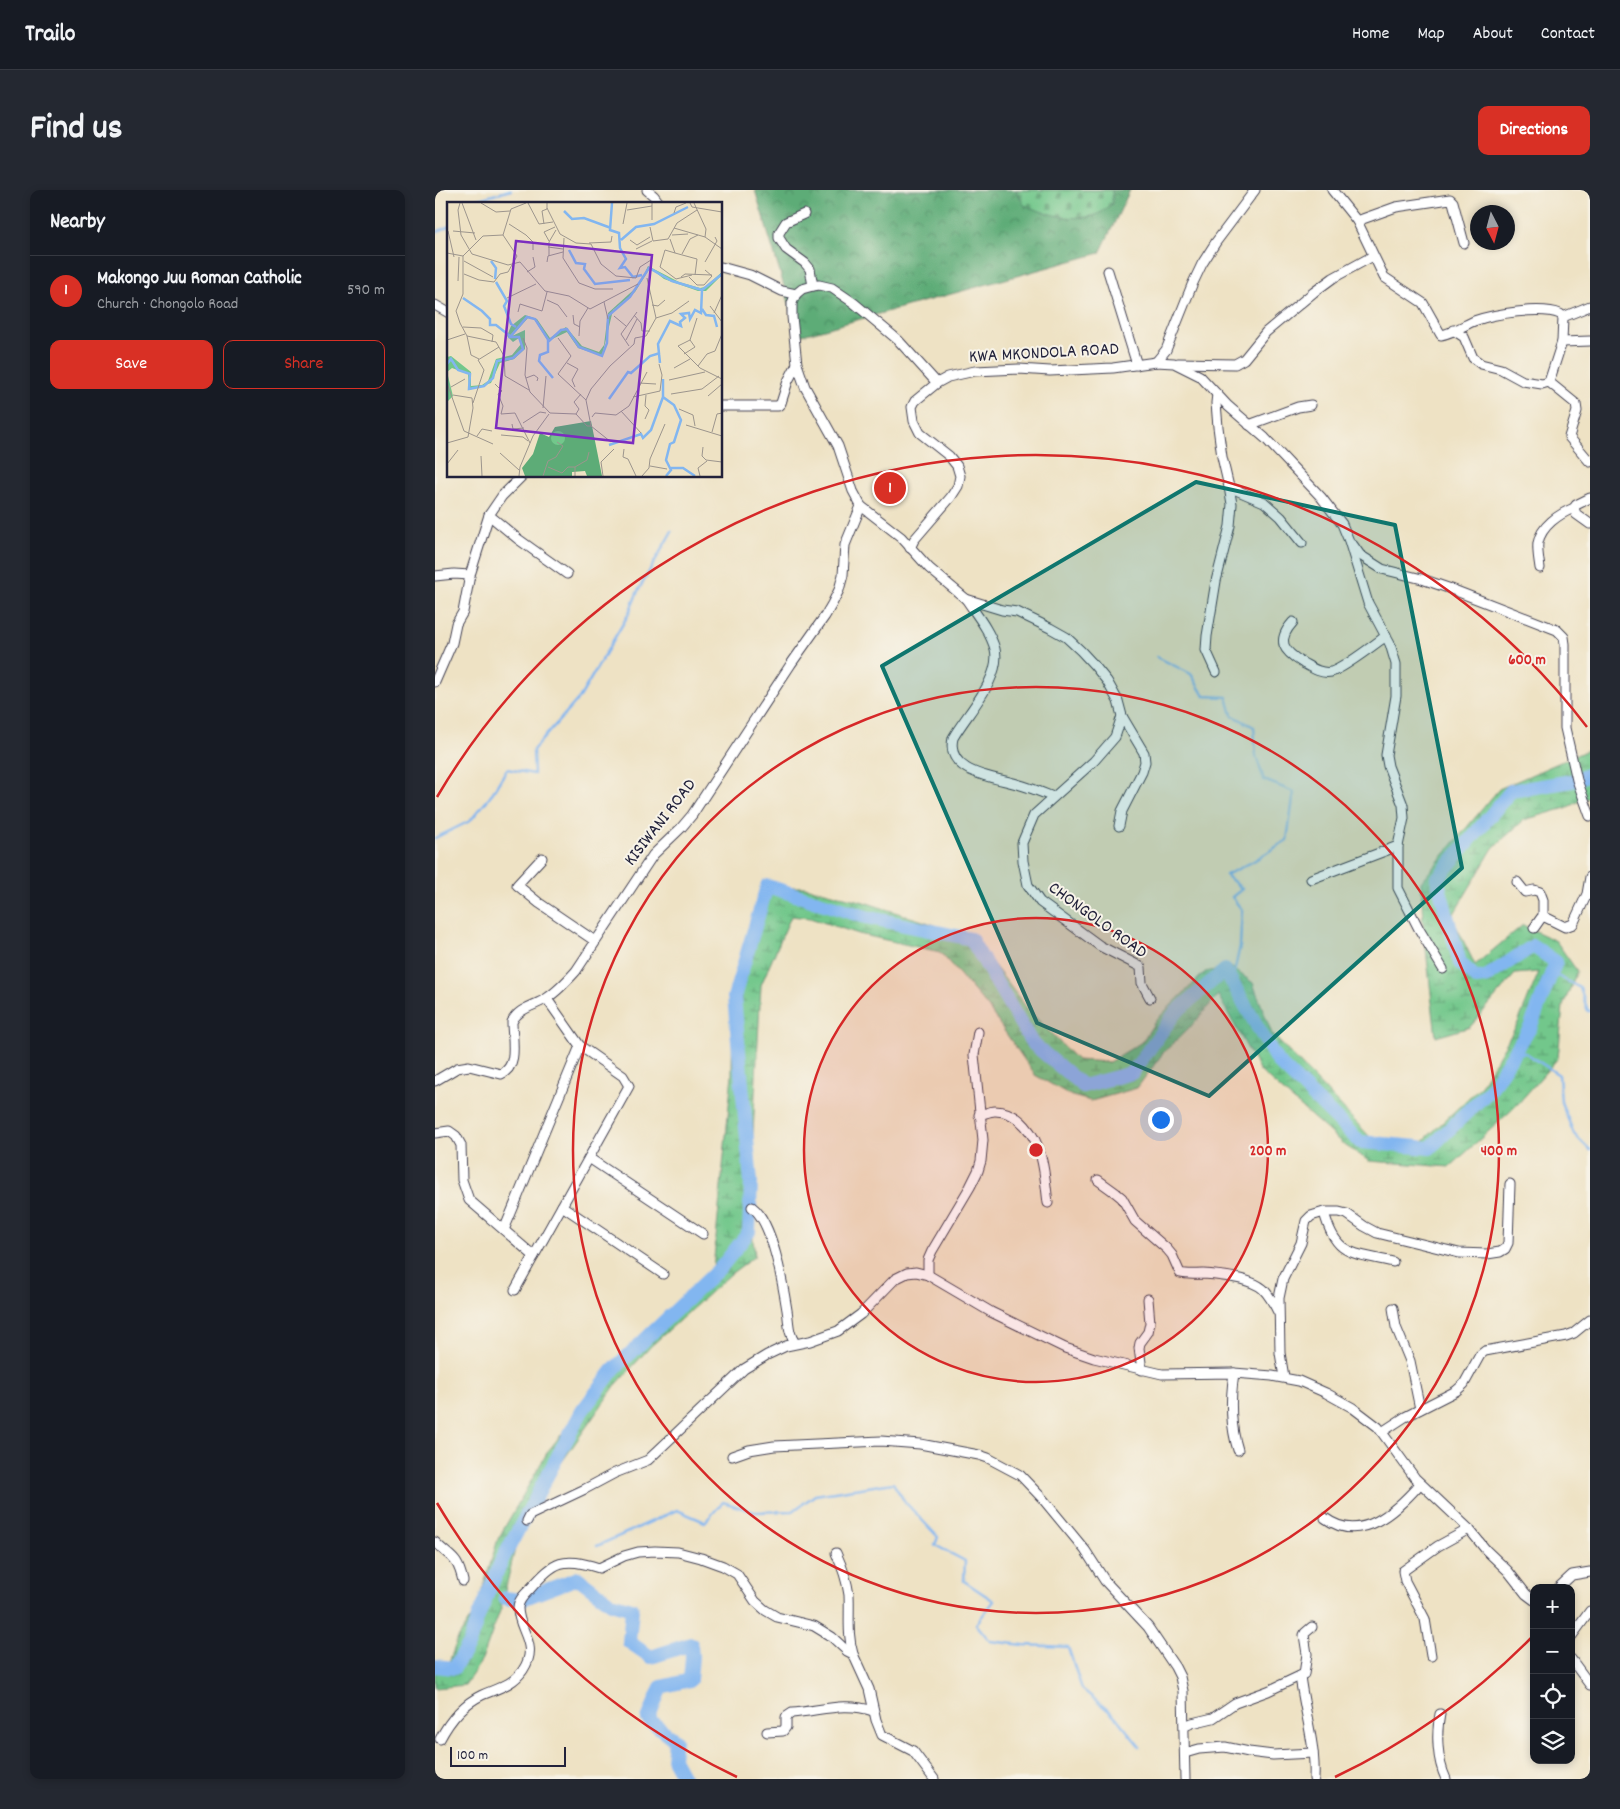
<!DOCTYPE html>
<html lang="en">
<head>
<meta charset="utf-8">
<style>
	:root { --surface:#171b24; --page:#242831; --text:#f1f3f6; --muted:#9ea1a6; --line:#363941; --accent:#d93025 }
	body { margin:0; font-family:Dekko,sans-serif; background:var(--page); color:var(--text) }
	.controls { position:absolute; right:15px; bottom:15px; display:grid; overflow:hidden; border-radius:10px; box-shadow:0 2px 8px #0003 }
	.controls button { width:45px; height:45px; display:grid; place-items:center; padding:0; border:0; border-bottom:1px solid var(--line); background:var(--surface); color:var(--text); font:25px sans-serif }
	.compass { position:absolute; left:1035px; top:15px; width:45px; height:45px; border-radius:50%; background:var(--surface); box-shadow:0 2px 8px #0003; rotate:174deg }
	.scale { position:absolute; left:15px; bottom:12px; width:116px; box-sizing:border-box; padding-left:5px; border:2px solid #22223b; border-top:0; font-size:14px; line-height:18px; white-space:nowrap; color:#22223b; -webkit-text-stroke:4px #f7f3e8; paint-order:stroke }
	.you { position:absolute; left:725px; top:929px; width:18px; height:18px; margin:-12px; border:4px solid #fff; border-radius:50%; background:#1a73e8; box-shadow:0 0 0 8px #1a73e833 }
	.badge { display:grid; place-items:center; width:32px; height:32px; border-radius:50%; background:var(--accent); color:#fff; font-size:16px; font-weight:700 }
	.pin { position:absolute; translate:-50% -50%; border:2px solid #fff; box-shadow:0 1px 5px #0006 }
	.list { margin:0; padding:0; list-style:none }
	h2 { display:flex; justify-content:space-between; align-items:center; height:65px; margin:0; padding:0 20px; font-size:21px }
	h2 small { font-size:16px; font-weight:400; color:var(--muted) }
	.list li { display:grid; grid-template-columns:32px 1fr auto; gap:15px; align-items:center; box-sizing:border-box; height:70px; padding:0 20px; border-top:1px solid var(--line) }
	.list b { display:block; font-size:19px; white-space:nowrap }
	.list p { margin:0; font-size:16px; white-space:nowrap; color:var(--muted) }
	.list em { font-size:16px; font-style:normal; color:var(--muted) }
	.actions { display:flex; gap:10px; padding:15px 20px }
	.actions a { flex:1; padding:11px 0; border:1px solid var(--accent); border-radius:10px; text-align:center; font-size:18px; color:var(--accent) }
	.actions .main { background:var(--accent); color:#fff }
	.icon { flex:none; width:28px; height:28px; fill:none; stroke:currentColor; stroke-width:2; stroke-linecap:round; stroke-linejoin:round }
	.map { position:relative; flex:none; width:1155px; height:1589px; overflow:hidden; border-radius:10px }
	header { display:flex; align-items:center; gap:30px; box-sizing:border-box; height:70px; padding:0 25px; background:var(--surface); border-bottom:1px solid var(--line) }
	header strong { font-size:24px }
	nav { display:flex; gap:28px; margin-inline-start:auto; font-size:18px }
	.intro { display:flex; align-items:center; justify-content:space-between; box-sizing:border-box; height:120px; padding:0 30px }
	h1 { margin:0; font-size:35px }
	.button { padding:12px 22px; border-radius:10px; background:var(--accent); color:#fff; font-size:18px; font-weight:700 }
	main { display:flex; gap:30px; padding:0 30px }
	aside { flex:1; background:var(--surface); border-radius:10px; box-shadow:0 2px 8px #0003 }
	.map>svg:first-child { display:block }
	.forest { fill:url(#forest-crowns); stroke:#406759 }
	.wetland { fill:url(#wetland-marsh); stroke:#4a7463 }
	.cemetery { fill:url(#cemetery-stones); stroke:#4a7463 }
	.lines { fill:none; stroke-linecap:round; stroke-linejoin:round }
	.stream { stroke:#82b6f0; stroke-width:2.5 }
	.river { stroke:#82b6f0; stroke-width:14 }
	.street-casing { stroke:#413f50; stroke-width:11 }
	.street { stroke:#fff; stroke-width:9 }
	.marked { fill:#0f766e; fill-opacity:0.2; stroke:#0f766e; stroke-width:4; stroke-linejoin:round }
	.ring { fill:none; stroke:#d62828; stroke-width:2.5 }
	.labels { text-anchor:middle; dominant-baseline:central; stroke-width:4; stroke-linejoin:round; paint-order:stroke }
	.street-label { font-size:18px; fill:#22223b; stroke:#f7f3e8 }
	.inset-river { fill:none; stroke:#82b6f0; stroke-width:2.5 }
	.inset-road { fill:none; stroke:#9c958d; stroke-width:1 }
	.view { fill:#7b2cbf; fill-opacity:0.15; stroke:#7b2cbf; stroke-width:2.5 }
	.inset-edge { fill:none; stroke:#22223b; stroke-width:2.5 }
	.centre { fill:#d62828; stroke:#f7f3e8; stroke-width:2.5 }
	.ring-label { font-size:15px; text-anchor:middle; font-weight:bold; fill:#d62828; stroke:#f7f3e8; stroke-width:4; stroke-linejoin:round; paint-order:stroke }
</style>
</head>
<body>
<header>
<strong>Trailo</strong>
<nav><a>Home</a><a>Map</a><a>About</a><a>Contact</a></nav>
</header>
<div class="intro"><h1>Find us</h1><a class="button">Directions</a></div>
<main>
<aside>
<h2>Nearby<small></small></h2>
<ul class="list">
<li><span class="badge">1</span><div><b>Makongo Juu Roman Catholic</b><p>Church · Chongolo Road</p></div><em>590 m</em></li>
</ul>
<div class="actions"><a class="main">Save</a><a>Share</a></div>
</aside>
<div class="map">
<svg width="1155" height="1589" viewBox="0 0 1155 1589">
	<defs>
		<pattern id="forest-crowns" width="20" height="18" patternUnits="userSpaceOnUse" patternTransform="scale(1.25)"><rect width="20" height="18" fill="#5dac77"/><path d="M2 6a3 3 0 1 1 6 0M12 15a3 3 0 1 1 6 0" fill="none" stroke="#4c8c63"/></pattern>
		<pattern id="wetland-marsh" width="20" height="14" patternUnits="userSpaceOnUse" patternTransform="scale(1.25)"><rect width="20" height="14" fill="#72c78b"/><path d="M1 5h8M5 5V1M11 12h8M15 12V8" fill="none" stroke="#5da173"/></pattern>
		<pattern id="cemetery-stones" width="16" height="16" patternUnits="userSpaceOnUse" patternTransform="scale(1.25)"><rect width="16" height="16" fill="#72c78b"/><path d="M2 7V4a2 2 0 0 1 4 0v3zM10 15v-3a2 2 0 0 1 4 0v3z" fill="#5da173"/></pattern>
	</defs>
	<rect width="100%" height="100%" fill="#f7f3e8"/>
	<filter id="ink" filterUnits="userSpaceOnUse"><feTurbulence type="fractalNoise" baseFrequency=".02" numOctaves="2"/><feDisplacementMap in="SourceGraphic" scale="10" xChannelSelector="R" yChannelSelector="G"/><feConvolveMatrix kernelMatrix="1 2 1 2 8 2 1 2 1" color-interpolation-filters="sRGB"/></filter>
	<filter id="wash" filterUnits="userSpaceOnUse"><feTurbulence type="fractalNoise" baseFrequency=".0096" numOctaves="4" result="noise"/><feDisplacementMap in="SourceGraphic" scale="20" xChannelSelector="R" yChannelSelector="G"/><feGaussianBlur stdDeviation="1.12" result="paint"/><feColorMatrix in="noise" values="0 0 0 0 0 0 0 0 0 0 0 0 0 0 0 0 0 1.4 0 .05"/><feComposite in="paint" operator="in"/></filter>
	<g filter="url(#wash)">
		<rect width="100%" height="100%" fill="#eee2c4"/>
		<path class="forest" d="M320,0H695L665,63L364,146Z"/>
		<path class="wetland" d="M1155,559V608L1148,609L1131,618L1089,630L1058,658L1017,727L1040,775L1088,735L1121,751L1142,781L1128,816L1123,868L1081,916L1015,977L934,971L908,954L825,881L783,805L760,832L728,863L702,898L656,911L637,906L600,885L552,816L505,762L424,744L375,728L356,726L326,795L314,1016L320,1066L297,1083L216,1156L180,1196L87,1329L66,1418L47,1470L30,1495L0,1498V1476L11,1480L23,1448L41,1420L63,1349L113,1261L165,1197L204,1155L277,1089L297,884L298,805L309,762L329,697H370L429,712L537,747L596,823L642,870L674,872L707,852L721,830L770,782L796,777L818,793L837,844L935,947L987,952L1045,897L1082,835L1104,782L1080,784L1035,837L1001,847L988,733L986,692L1064,599Z"/>
		<path class="cemetery" d="M581,0H677V14C672,17 667,23 661,25C636,32 611,24 589,15Z"/>
		<g class="lines">
			<g class="stream">
				<path d="M26,14L76,0"/>
				<path d="M0,43L14,36"/>
				<path d="M722,467L756,484L769,506L792,507L797,525L819,537L821,566L829,590L859,602L852,650L817,672L791,685L807,699L797,707L807,720L805,756L797,792"/>
				<path d="M0,648L35,631L55,607L72,579L99,584L98,560L145,507L193,425L203,401L237,341"/>
				<path d="M1117,783L1145,798L1153,821H1155"/>
				<path d="M1078,864L1091,863L1124,885L1126,912L1139,944L1155,960"/>
				<path d="M162,1356L242,1320L270,1332L288,1312L320,1322L358,1321L380,1305L458,1293L470,1312L503,1347L500,1355L530,1371L529,1391L559,1411L541,1434L555,1451L588,1455L633,1457L647,1499L680,1526L705,1557"/>
			</g>
			<g class="river">
				<path d="M70,1408L85,1410L143,1388L176,1413L197,1419L194,1452L216,1467L256,1454L257,1467L255,1490L226,1497L213,1529L240,1550L238,1569L249,1589"/>
				<path d="M0,1476L19,1478L34,1454L43,1427L66,1372L147,1221L179,1179L287,1076L314,1042L316,992L299,807L332,696L431,727L536,749L597,853L648,896L697,883L740,823L790,780L842,871L925,952L995,958L1055,900L1095,838L1121,772L1098,756L1051,787L1041,788L1025,773L1002,689L1076,601L1137,591L1155,584"/>
			</g>
		</g>
	</g>
	<g filter="url(#ink)">
		<g class="lines">
			<g class="street-casing">
				<g id="street">
					<path d="M212,0L219,6L225,14"/>
					<path d="M897,0L922,31L949,87L988,113L1006,145C1015,144 1030,135 1039,131C1058,124 1106,116 1125,124L1128,127L1127,152L1114,192L1141,214L1142,221L1134,247L1155,272"/>
					<path d="M369,24L351,32L344,43V48L351,59L370,73L375,79L378,96"/>
					<path d="M922,31L961,17L1015,9L1018,12L1029,53"/>
					<path d="M286,77L315,85L347,101L361,104"/>
					<path d="M673,81L702,175"/>
					<path d="M0,115L14,123"/>
					<path d="M1128,127L1155,116"/>
					<path d="M1018,140L1029,147L1038,168L1046,174L1066,179L1088,191L1107,194L1114,192"/>
					<path d="M1127,152L1155,151"/>
					<path d="M721,172L731,160L757,95L767,74L781,52L820,0"/>
					<path d="M743,173L800,174L809,169L831,142L879,102L898,88L938,66"/>
					<path d="M502,193L463,150L419,113L397,98L384,95L378,96L367,99L361,104L357,113V127L362,174L370,197L403,256L418,301L426,316L466,347L494,378L531,409L567,420L582,422L615,438L631,447L646,461L659,475L672,491L683,511L687,526L680,547L659,571L599,625L587,653L588,671L593,695L605,712L665,756L706,777L707,793L715,808"/>
					<path d="M286,216H343L346,213L353,191L362,174"/>
					<path d="M814,235L863,217L876,215"/>
					<path d="M794,297L829,312L846,327L867,353"/>
					<path d="M1155,308L1141,315L1139,318L1141,324L1155,334"/>
					<path d="M54,325L83,349L132,384"/>
					<path d="M918,355L925,365L947,379L987,389L1016,399L1122,440L1129,447L1130,454V538L1142,590L1155,626"/>
					<path d="M475,358L479,350L516,307L523,296L525,286L522,276L514,266L485,243L479,231L477,217L480,211L502,193L513,187L540,181L584,179L615,181L678,178L721,172L739,173L765,186L793,216L830,248L886,307L907,334L914,351L933,413L955,454L961,474V506L951,565L953,576L968,615L969,628L963,656V698L984,739L1008,779"/>
					<path d="M1105,378C1104,370 1102,361 1103,353C1106,336 1124,324 1139,318"/>
					<path d="M0,386L19,384L35,385"/>
					<path d="M531,409C541,424 555,441 560,459C567,488 532,523 518,548C510,583 558,587 582,594C594,597 606,602 618,607"/>
					<path d="M858,432C841,451 848,461 868,473C877,478 886,484 896,482C908,479 940,454 951,446"/>
					<path d="M781,482L771,460L772,446L781,391L795,336L797,314L794,297L787,267L783,237L781,213L782,204"/>
					<path d="M0,492L17,453L21,434L28,422L35,385L54,325L67,306L87,286"/>
					<path d="M684,636L687,621L707,582L710,572L709,563L687,526"/>
					<path d="M107,668L82,695L104,713L160,751"/>
					<path d="M876,689L963,656"/>
					<path d="M1082,692L1090,702L1099,700L1105,702L1108,710V727"/>
					<path d="M1099,738L1106,728L1110,727L1130,737L1138,734L1152,704L1155,687"/>
					<path d="M0,891L22,878L34,876L66,884C84,877 77,849 77,832C83,818 100,816 112,808C123,801 132,791 141,781L218,665L246,638L257,625L356,474L390,426L397,414L404,400L408,385L410,355L426,316"/>
					<path d="M544,925C549,924 555,921 560,921C584,921 601,945 606,967C610,981 611,998 613,1013"/>
					<path d="M0,943L14,941L21,946L26,955L27,990L34,1010L99,1066"/>
					<path d="M154,968L268,1044"/>
					<path d="M663,990L681,1003L687,1008L700,1031L732,1059L737,1065L745,1083C753,1085 760,1084 768,1084C784,1085 815,1088 828,1099C834,1105 839,1114 843,1122"/>
					<path d="M127,1016L228,1084"/>
					<path d="M317,1017C338,1032 348,1095 352,1120C354,1132 353,1143 360,1153"/>
					<path d="M889,1022C901,1068 918,1062 958,1072"/>
					<path d="M69,1040L145,856"/>
					<path d="M493,1085V1070L497,1061L535,997L543,981L546,971L548,950L539,865L543,842"/>
					<path d="M80,1100L194,896L188,886L145,856L112,809"/>
					<path d="M958,1118L961,1137L975,1171L985,1219"/>
					<path d="M707,1180L704,1158L705,1153L713,1142L715,1133L713,1109"/>
					<path d="M799,1183C795,1209 795,1235 803,1260"/>
					<path d="M849,1187L845,1163L844,1108L848,1089L866,1053L871,1031L876,1026L889,1022H904L912,1024L929,1036L942,1043L1024,1063L1052,1064L1065,1062L1070,1059L1073,1053L1075,994"/>
					<path d="M947,1242L970,1227L1021,1201L1029,1194L1045,1165L1050,1161L1131,1146L1139,1143L1155,1130"/>
					<path d="M297,1266L314,1260L339,1256L446,1251L485,1254L544,1265L553,1268L585,1285L607,1308L650,1360L670,1391L713,1437L740,1477L745,1487L748,1501L750,1589"/>
					<path d="M890,1328C926,1355 962,1320 985,1294"/>
					<path d="M92,1331L95,1325L150,1299L180,1283L213,1270L309,1179L332,1165L351,1156L375,1151L403,1141L426,1124L460,1089L472,1083L481,1082L493,1085L556,1122L630,1158L659,1168L727,1184L799,1183L837,1186L864,1191L891,1203L918,1218L943,1237L980,1288L1034,1339L1051,1360L1073,1381L1091,1404L1099,1410"/>
					<path d="M0,1352C16,1369 22,1365 28,1391"/>
					<path d="M401,1363C407,1376 412,1390 414,1405C415,1425 412,1444 418,1464"/>
					<path d="M1123,1398L1137,1385L1155,1382"/>
					<path d="M1136,1447L1155,1421"/>
					<path d="M996,1466L990,1429L970,1391L968,1381L1003,1356L1034,1339"/>
					<path d="M1136,1469L1155,1495"/>
					<path d="M865,1486C869,1520 881,1555 879,1589"/>
					<path d="M1005,1524C1001,1544 1002,1570 1011,1589"/>
					<path d="M750,1536L757,1533L778,1528L800,1513L833,1501L869,1484L872,1464L869,1445L870,1443L877,1437"/>
					<path d="M332,1542L348,1541L351,1537V1527L357,1523C385,1521 410,1511 438,1521"/>
					<path d="M5,1549C15,1530 28,1514 47,1505C63,1498 78,1495 88,1480C105,1454 83,1441 83,1418C83,1410 90,1404 95,1399C121,1370 127,1367 164,1378L189,1366L203,1362L220,1361L243,1362L266,1368L288,1376L302,1384L320,1411L330,1420L342,1427L379,1436L397,1447L412,1461L418,1464L434,1499L441,1530L447,1545L478,1561L499,1589"/>
					<path d="M750,1563L764,1559L790,1557L814,1562L838,1565L878,1563"/>
				</g>
			</g>
			<use href="#street" class="street"/>
		</g>
	</g>
	<path class="marked" d="M761,292L960,335L1027,678L774,906L602,833L447,476Z"/>
	<circle cx="601" cy="960" r="232" fill="#d62828" fill-opacity=".12"/>
	<g class="ring">
		<circle cx="601" cy="960" r="232"/>
		<circle cx="601" cy="960" r="463"/>
		<path d="M1097 1447A695 695 0 0 1 900 1587M302 1587A695 695 0 0 1 2 1313M2 607A695 695 0 0 1 1152 537"/>
	</g>
	<g class="labels">
		<g class="street-label">
			<text transform="translate(609 164) rotate(-3)">KWA MKONDOLA ROAD</text>
			<text transform="translate(226 633) rotate(-52)">KISIWANI ROAD</text>
			<text transform="translate(662 731) rotate(36)">CHONGOLO ROAD</text>
		</g>
	</g>
	<g transform="translate(12 12)">
		<rect width="275" height="275" fill="#eee2c4"/>
		<path d="M144,219L155,274H140L138,269L125,270V274H78L75,266L86,252L93,231L102,235L108,225Z" fill="#5dac77"/>
		<path d="M201,64L232,80L253,86L258,85L275,70V73L259,89H251L217,77L203,66L188,90L166,108L155,154L131,146L120,130L101,139L87,117L81,116L65,134L78,128V147L67,157L53,161L44,181L22,188L21,172L5,166L0,170L6,194L0,200V155L4,154L24,170V184L35,183L41,179L49,157L65,153L74,142L72,136L66,140L60,134L64,124L78,113L90,117L103,136L119,125L135,144L152,150L157,143L161,111L192,83Z" fill="#72c78b"/>
		<path d="M104 236a7 7 0 1 1 14 0a7 7 0 1 1-14 0Z" fill="#72c78b"/>
		<path class="inset-river" d="M165,1L163,28L172,31L173,46L179,57L173,66L178,65L186,75L195,73M117,9L125,17L137,16L164,26M174,38L189,25L207,22L241,5M122,48L129,61L138,62L137,67L148,82L183,78M44,59L49,66L48,77M49,80L60,99L57,104L64,122L69,125M16,96L35,109L43,117V123H49L63,134M255,107L259,113L267,114L270,125M101,137V150L93,153L92,159L106,176M213,161L211,142L223,119L234,124L233,120L238,116L234,112L242,111L243,117L248,108L254,111L255,88M0,162L4,157L11,168L23,172L22,187L37,184L46,176L50,159L66,156L76,147L72,135H63L80,115L88,117L102,139L114,128L120,127L132,145L155,154L160,141L161,114L183,95L202,66L225,79L255,88L275,72M216,177V195L227,203L234,218L227,240L223,242L219,258L224,268L219,274M162,197L181,170L184,171L203,154L213,151M162,243L194,232L196,236L204,228L216,195M224,266H236L248,274"/>
		<path class="inset-road" d="M13,1L11,8L14,33L25,52L61,63L73,60L98,89L122,94L143,107L191,82M15,1L29,38M34,1L49,10L63,9M81,1L92,22L106,20M205,1V18M243,1L245,5L275,10M247,1L259,27L258,35L275,47M100,6L113,32L129,41L144,42L154,62L169,74L189,76L193,65L204,58M180,8L205,4M227,11L229,5L239,1M62,22L79,33L86,40V48M97,22L95,9L100,7V1M176,22L180,1M203,25L206,39L221,37L230,21L250,8M227,26L258,35M1,29L7,55M6,29L28,31M225,33L241,32M117,36L116,56L132,81L148,87H166M223,37L228,51L250,57L248,73M183,38L190,43L203,35M102,39L97,30L108,25M142,41L164,40L165,34M101,45L116,47M189,47L205,39M0,51L16,54L36,34L56,33L64,7L79,1M228,51L218,48L213,65L229,77L245,73M235,52L243,37L251,33M16,54V92L9,109L13,121L20,134L49,140L57,154L58,174L82,188M102,54V40L109,28M17,59L46,75M100,60L101,54L116,50M258,60L270,39L268,35M80,70L88,65L86,55M17,72L32,78L47,80L53,72L61,70L70,54L56,33M234,75L238,72L265,73M242,75L250,83H257L265,74L258,68M200,76L209,116L225,111L242,99M11,79L12,55M60,96L89,82M100,98L111,103L120,115M157,100L161,117M205,103L211,104L218,98M263,104L275,120M71,110L73,102L95,109L100,90M267,111L275,93M126,113L127,122L133,125M187,113L194,121L195,129H203M167,114L179,124M250,116L243,138L231,144L253,166L275,177M16,125L34,126L46,133L45,140M20,134L24,153L32,157M132,134L133,119L141,106M76,136L80,146L78,173L83,190L103,211M111,136L124,154L111,172L139,198L144,224H140L129,212M0,138L18,132M179,138L190,117M182,144L174,132L190,110M237,152L248,145L243,138M120,161L131,167L125,178L128,185M251,164L260,152L268,149L275,132M227,166L243,157M79,176L87,173L91,176L90,179M222,178L258,170M0,181L17,229L46,242M192,181L209,182M48,182L55,189L51,192L56,204L54,212L68,211L83,241M4,185L18,177M224,192L255,187L272,174M261,194L275,182M186,195L213,189L215,173L212,162M139,198L144,187L163,164L187,142L188,136L199,134L209,116M26,201L37,168L31,158L52,145M96,206L99,174M232,207L246,213L248,224M174,209L194,231M103,211L129,212L132,207L127,200L134,192M145,215L148,211L169,213L182,204L200,170M198,217L202,208L198,204L199,193M76,221L93,210L99,211M65,222L66,227L77,226M239,223L275,234M144,224L164,240M265,230L270,212L275,211M54,233L76,235L81,239M30,234L35,227L45,229M0,241L21,235L26,206L25,196L6,193M256,245L255,254L259,258L275,260M177,247L176,255L181,257L189,274M53,251L72,268M34,254L35,274M0,262L11,248M203,264L220,267M101,265L115,271L121,265H128M72,274L73,265L86,234L102,212M96,274L101,259L109,255L116,244L110,240M128,274V265L140,258L142,250M156,274L154,260L167,247M195,274L202,266L203,257L218,222M253,274L251,266L260,259"/>
		<path class="view" d="M69,39L205,53L186,241L49,226Z"/>
		<rect width="275" height="275" class="inset-edge"/>
	</g>
	<circle cx="601" cy="960" r="8" class="centre"/>
	<g class="ring-label">
		<text x="1092" y="474">600 m</text>
		<text x="833" y="965">200 m</text>
		<text x="1064" y="965">400 m</text>
	</g>
</svg>
<div class="controls">
<button>+</button>
<button>−</button>
<button><svg class="icon" aria-label="locate" viewBox="0 0 24 24"><circle cx="12" cy="12" r="6"/><path d="M12 2v4M12 18v4M2 12h4M18 12h4"/></svg></button>
<button><svg class="icon" aria-label="layers" viewBox="0 0 24 24"><path d="M12 4l9 5-9 5-9-5zM3 14l9 5 9-5"/></svg></button>
</div>
<svg class="compass" viewBox="-18 -18 36 36"><path d="M0-13l5 13h-10z" fill="#e53935"/><path d="M0 13l5-13h-10z" fill="#9ea1a6"/></svg>
<div class="scale">100 m</div>
<div class="you"></div>
<div class="pin badge" style="left:455px;top:298px">1</div>
</div>
</main>
</body>
</html>
